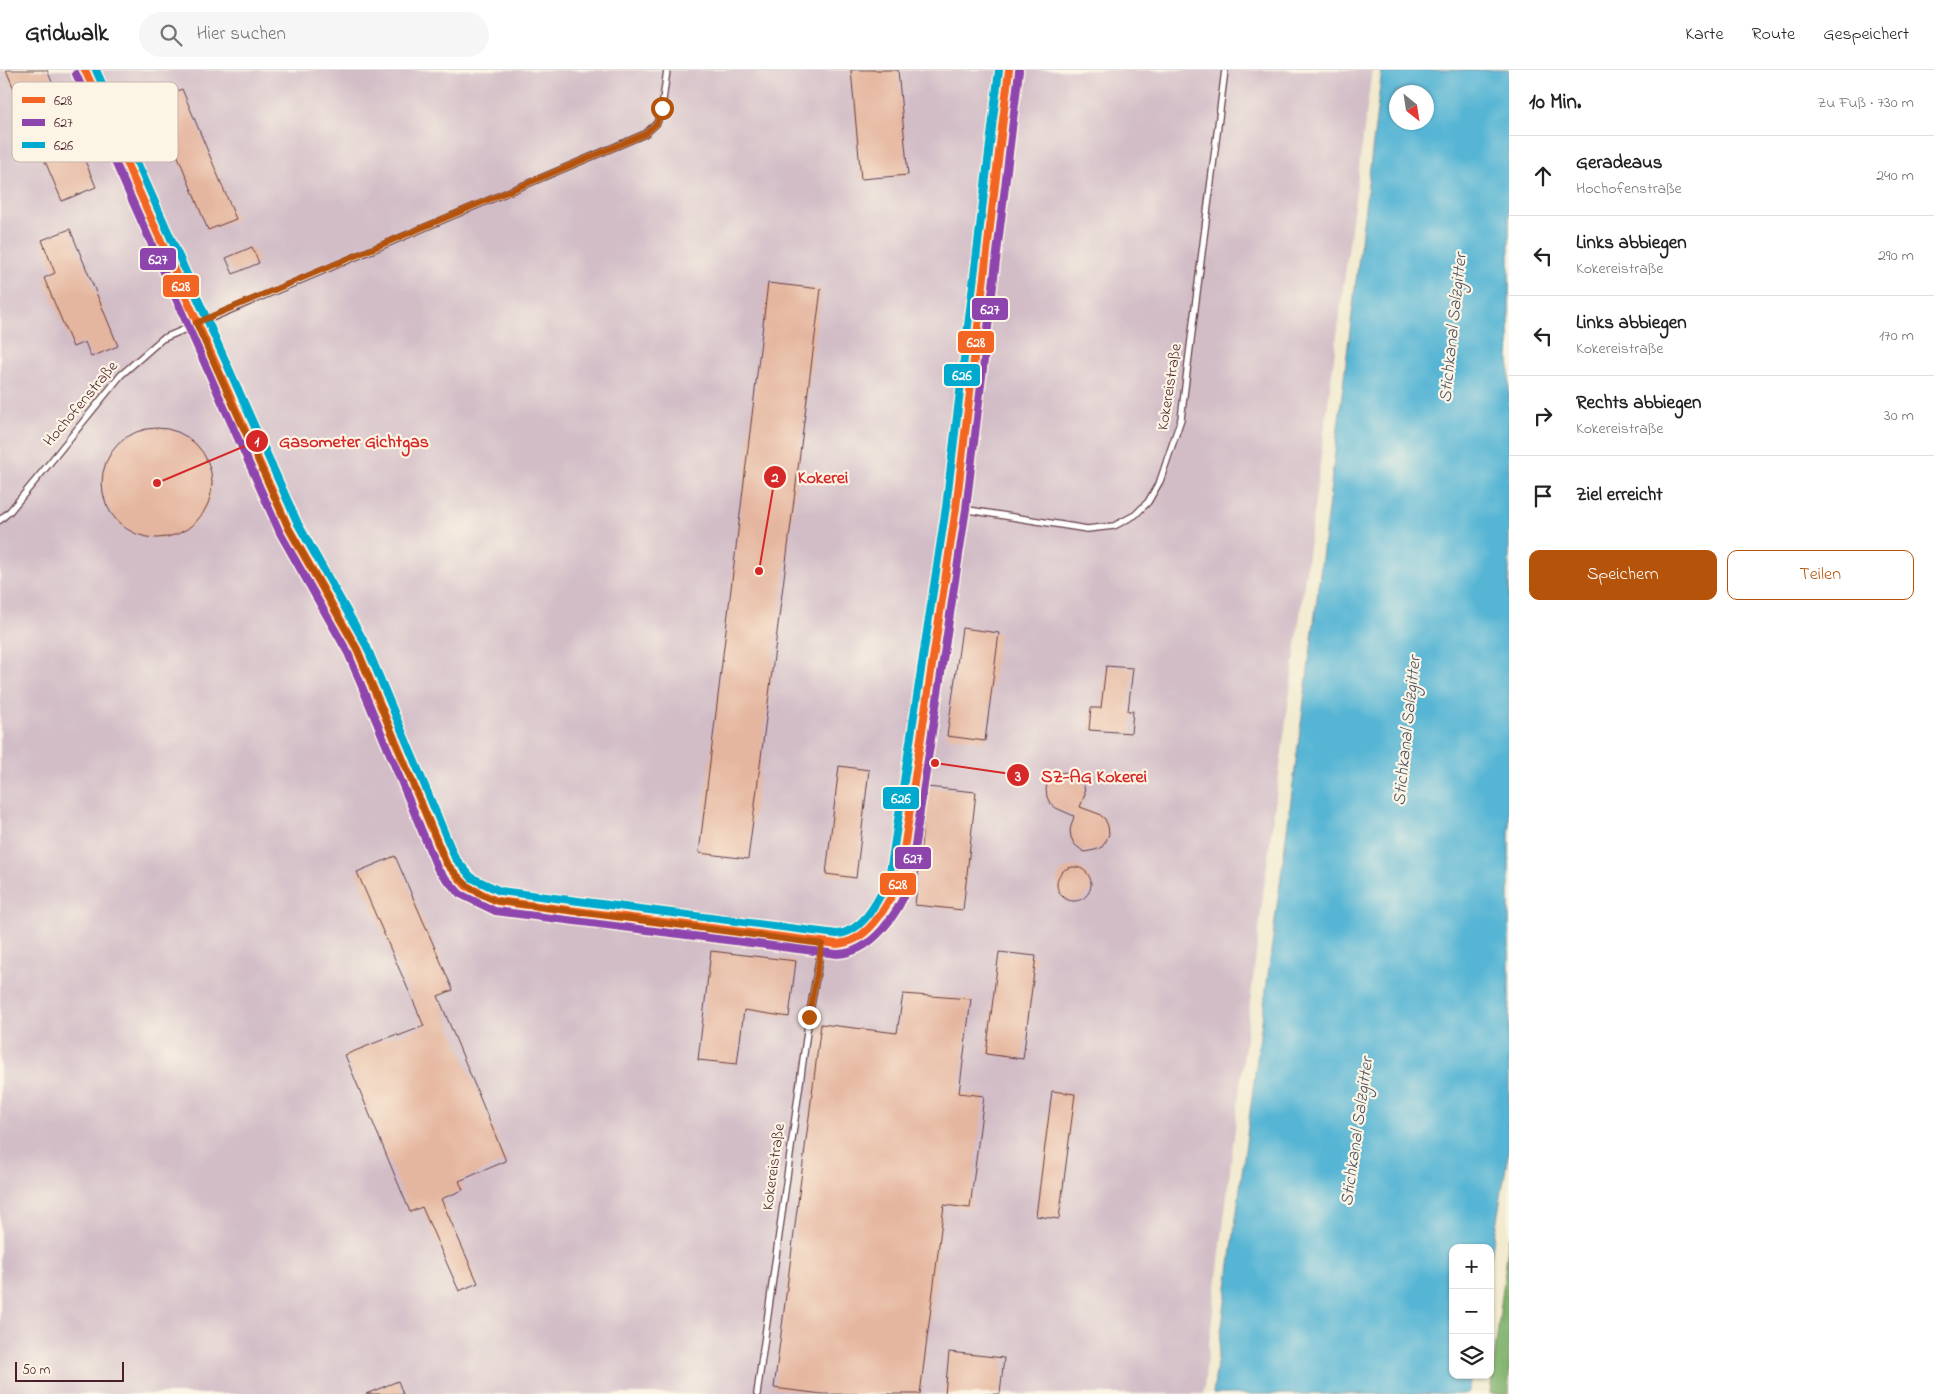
<!DOCTYPE html>
<html lang="de">
<head>
<meta charset="utf-8">
<style>
	:root { --surface:#fff; --page:#f6f6f6; --text:#222; --muted:#767676; --line:#e0e0e0; --accent:#b45309 }
	body { margin:0; font-family:"Indie Flower",sans-serif; background:var(--page); color:var(--text) }
	.controls { position:absolute; right:15px; bottom:15px; display:grid; overflow:hidden; border-radius:10px; box-shadow:0 1px 4px #0004 }
	.controls button { width:45px; height:45px; display:grid; place-items:center; padding:0; border:0; border-bottom:1px solid var(--line); background:var(--surface); color:var(--text); font:25px sans-serif }
	.compass { position:absolute; left:1389px; top:15px; width:45px; height:45px; border-radius:50%; background:var(--surface); box-shadow:0 1px 4px #0004; rotate:150deg }
	.scale { position:absolute; left:15px; bottom:12px; width:109px; box-sizing:border-box; padding-left:5px; border:2px solid #4a1f2b; border-top:0; font-size:14px; line-height:18px; white-space:nowrap; color:#4a1f2b; -webkit-text-stroke:4px #fcf5e5; paint-order:stroke }
	.stop { position:absolute; width:15px; height:15px; margin:-11px; border:4px solid #b45309; border-radius:50%; background:#fff }
	.stop.end { background:#b45309; border-color:#fff; box-shadow:0 1px 5px #0008 }
	.list { margin:0; padding:0; list-style:none }
	h2 { display:flex; justify-content:space-between; align-items:center; height:65px; margin:0; padding:0 20px; font-size:21px }
	h2 small { font-size:16px; font-weight:400; color:var(--muted) }
	.list li { display:grid; grid-template-columns:32px 1fr auto; gap:15px; align-items:center; box-sizing:border-box; height:80px; padding:0 20px; border-top:1px solid var(--line) }
	.list b { display:block; font-size:19px; white-space:nowrap }
	.list p { margin:0; font-size:16px; white-space:nowrap; color:var(--muted) }
	.list em { font-size:16px; font-style:normal; color:var(--muted) }
	.actions { display:flex; gap:10px; padding:15px 20px }
	.actions a { flex:1; padding:11px 0; border:1px solid var(--accent); border-radius:10px; text-align:center; font-size:18px; color:var(--accent) }
	.actions .main { background:var(--accent); color:#fff }
	.icon { flex:none; width:28px; height:28px; fill:none; stroke:currentColor; stroke-width:2; stroke-linecap:round; stroke-linejoin:round }
	.map { position:relative; flex:none; width:1509px; height:1324px; overflow:hidden }
	header { display:flex; align-items:center; gap:30px; box-sizing:border-box; height:70px; padding:0 25px; background:var(--surface); border-bottom:1px solid var(--line) }
	header strong { font-size:24px }
	nav { display:flex; gap:28px; margin-inline-start:auto; font-size:18px }
	.search { width:350px; height:45px; background:var(--page); display:flex; align-items:center; gap:12px; box-sizing:border-box; padding:0 18px; border-radius:28px; color:var(--muted); font-size:19px }
	main { display:flex }
	aside { flex:1; background:var(--surface) }
	.map>svg:first-child { display:block }
	.industrial { fill:#d2bdc7 }
	.forest { fill:#80b36e; stroke:#65694c }
	.water { fill:#56b5d4; stroke:#506a80; fill-rule:evenodd }
	.building { fill:#e5b69f }
	.lines { fill:none; stroke-linecap:round; stroke-linejoin:round }
	.service-casing { stroke:#633d44; stroke-width:8 }
	.service { stroke:#fff; stroke-width:5.5 }
	.bus-1-casing { stroke:#fcf5e5; stroke-width:11 }
	.bus-2-casing { stroke:#fcf5e5; stroke-width:11 }
	.bus-3-casing { stroke:#fcf5e5; stroke-width:11 }
	.bus-1 { stroke:#f26522; stroke-width:8 }
	.bus-2 { stroke:#8e44ad; stroke-width:8 }
	.bus-3 { stroke:#00a9ce; stroke-width:8 }
	.route { stroke:#b45309; stroke-width:6 }
	.labels { text-anchor:middle; dominant-baseline:central; stroke-width:4.5; stroke-linejoin:round; paint-order:stroke }
	.street-label { font-size:16px; fill:#4a1f2b; stroke:#fcf5e5 }
	.water-label { font-size:18px; font-style:italic; fill:#4e5466; stroke:#fcf5e5 }
	.key { fill:#fcf5e5; stroke:#c7b5ad; stroke-width:1 }
	.key-label { font-size:14px; fill:#4a1f2b }
	.leader { fill:none; stroke:#d62828; stroke-width:2 }
	.callout-dot { fill:#d62828; stroke:#fcf5e5; stroke-width:2 }
	.mark-label { font-size:15px; text-anchor:middle; font-weight:bold; fill:#fff }
	.callout-label { font-size:18px; text-anchor:middle; font-weight:bold; fill:#d62828; stroke:#fcf5e5; stroke-width:4.5; stroke-linejoin:round; paint-order:stroke }
	.line-badge { stroke:#fcf5e5; stroke-width:2 }
	.badge-label { font-size:14px; text-anchor:middle; font-weight:bold; fill:#fff }
</style>
</head>
<body>
<header>
<strong>Gridwalk</strong>
<div class="search"><svg class="icon" aria-label="search" viewBox="0 0 24 24"><circle cx="10" cy="10" r="6"/><path d="M15 15l6 6"/></svg>Hier suchen</div>
<nav><a>Karte</a><a>Route</a><a>Gespeichert</a></nav>
</header>
<main>
<div class="map">
<svg width="1509" height="1324" viewBox="0 0 1509 1324">
	<rect width="100%" height="100%" fill="#fcf5e5"/>
	<filter id="ink" filterUnits="userSpaceOnUse"><feTurbulence type="fractalNoise" baseFrequency=".02" numOctaves="2"/><feDisplacementMap in="SourceGraphic" scale="10" xChannelSelector="R" yChannelSelector="G"/><feConvolveMatrix kernelMatrix="1 2 1 2 8 2 1 2 1" color-interpolation-filters="sRGB"/></filter>
	<filter id="wash" filterUnits="userSpaceOnUse"><feTurbulence type="fractalNoise" baseFrequency=".0096" numOctaves="4" result="noise"/><feDisplacementMap in="SourceGraphic" scale="20" xChannelSelector="R" yChannelSelector="G"/><feGaussianBlur stdDeviation="1.12" result="paint"/><feColorMatrix in="noise" values="0 0 0 0 0 0 0 0 0 0 0 0 0 0 0 0 0 1.4 0 .05"/><feComposite in="paint" operator="in"/></filter>
	<g filter="url(#wash)">
		<rect width="100%" height="100%" fill="#f1eacf"/>
		<path class="industrial" d="M0,0H1372L1264,818L1203,1324H0Z"/>
		<path class="forest" d="M1509,1168V1324H1490Z"/>
		<path class="water" d="M1382,0H1509V1079L1490,1191V1178H1453V1305H1471L1468,1324H1213L1310,585ZM1396,22H1426V52H1396Z"/>
		<g id="blocks">
			<g class="building">
				<path d="M6,0H47L96,117L62,131Z"/>
				<path d="M851,0H898L908,105L861,109Z"/>
				<path d="M182,19L236,149L208,160L155,30Z"/>
				<path d="M70,159L118,276L91,287L85,272L73,277L44,208L55,203L42,170Z"/>
				<path d="M252,177L259,193L233,204L226,188Z"/>
				<path d="M768,213L821,219L748,789L699,783Z"/>
				<circle cx="157" cy="413" r="55"/>
				<path d="M962,558L999,563L985,671L947,666Z"/>
				<path d="M1106,596L1133,598L1128,641H1133L1131,663L1089,660L1091,638H1101Z"/>
				<path d="M839,696L869,700L856,808L826,804Z"/>
				<path d="M1068,702L1081,709L1084,716L1085,724L1080,737L1099,744L1105,749L1108,756L1109,764L1106,771L1102,777L1095,780L1084,782L1074,774L1071,767L1070,760L1074,746L1056,738L1050,733L1047,727L1046,719L1048,712L1060,703Z"/>
				<path d="M927,717L976,722L963,840L915,835Z"/>
				<path d="M395,786L453,920L438,926L506,1091L459,1111L463,1120L441,1129L478,1213L459,1221L422,1137L410,1142L345,985L397,964L398,966L424,956L357,802Z"/>
				<circle cx="1074" cy="814" r="17"/>
				<path d="M711,881L796,891L789,947L744,940L737,994L698,990Z"/>
				<path d="M999,882L1036,886L1023,989L986,984Z"/>
				<path d="M903,924L971,929L959,1023L984,1026L970,1138L944,1135L920,1324H822L774,1318L821,954L897,963Z"/>
				<path d="M1052,1021L1075,1024L1059,1149L1036,1146Z"/>
				<path d="M949,1282L1004,1288L1000,1324H945Z"/>
				<path d="M398,1311L403,1324H366Z"/>
			</g>
		</g>
	</g>
	<g filter="url(#ink)">
		<use href="#blocks" fill-opacity="0" stroke="#633d44" stroke-width="1"/>
		<g class="lines">
			<g class="service-casing">
				<g id="service">
					<path d="M85,0L289,459L357,579L446,793L466,816L497,831L822,873C828,874 835,875 842,874C869,870 888,834 899,812L956,438L1009,0"/>
					<path d="M956,438L1087,459L1114,456L1135,445L1148,432L1160,411L1181,349L1225,0"/>
					<path d="M0,450L10,441L44,400L121,305L162,269L645,64L657,53L662,38L667,0"/>
					<path d="M757,1324L809,947L822,873"/>
				</g>
			</g>
			<use href="#service" class="service"/>
			<g class="bus-1-casing">
				<path id="bus-1" d="M85,0L289,459L357,579L446,793L466,816L497,831L837,874C869,872 886,837 899,812L956,438L1009,0"/>
			</g>
			<g class="bus-2-casing">
				<path id="bus-2" d="M76,4L280,463L348,583L438,800L460,824L495,841L837,884C872,883 898,844 909,814L966,439L1019,1"/>
			</g>
			<g class="bus-3-casing">
				<path id="bus-3" d="M96,0L298,454L366,575L455,788L472,808L500,821L837,864C864,862 878,830 889,809L946,437L999,0"/>
			</g>
			<use href="#bus-1" class="bus-1"/>
			<use href="#bus-2" class="bus-2"/>
			<use href="#bus-3" class="bus-3"/>
		</g>
	</g>
	<g class="lines" filter="url(#ink)">
		<path class="route" d="M662,38L657,53L645,64L196,253L289,459L357,579L446,793C464,814 471,821 497,831L822,874L809,947"/>
	</g>
	<g class="labels">
		<g class="street-label">
			<text transform="translate(1170 317) rotate(-81)">Kokereistraße</text>
			<text transform="translate(81 334) rotate(-50)">Hochofenstraße</text>
			<text transform="translate(774 1097) rotate(-82)">Kokereistraße</text>
		</g>
		<g class="water-label">
			<text transform="translate(1454 258) rotate(-84)">Stichkanal Salzgitter</text>
			<text transform="translate(1408 661) rotate(-84)">Stichkanal Salzgitter</text>
			<text transform="translate(1358 1062) rotate(-82)">Stichkanal Salzgitter</text>
		</g>
	</g>
	<rect x="12" y="12" width="166" height="80" rx="8" class="key"/>
	<rect x="22" y="27" width="23" height="6" fill="#f26522"/>
	<rect x="22" y="49" width="23" height="7" fill="#8e44ad"/>
	<rect x="22" y="72" width="23" height="6" fill="#00a9ce"/>
	<g class="key-label">
		<text x="54" y="35">628</text>
		<text x="54" y="57">627</text>
		<text x="54" y="80">626</text>
	</g>
	<path class="leader" d="M157 413L257 371M759 501L775 407M935 693L1018 705"/>
	<g class="callout-dot">
		<circle cx="157" cy="413" r="5"/>
		<circle cx="759" cy="501" r="5"/>
		<circle cx="935" cy="693" r="5"/>
		<circle cx="257" cy="371" r="12"/>
		<circle cx="775" cy="407" r="12"/>
		<circle cx="1018" cy="705" r="12"/>
	</g>
	<g class="mark-label">
		<text x="257" y="376">1</text>
		<text x="775" y="412">2</text>
		<text x="1018" y="711">3</text>
	</g>
	<g class="callout-label">
		<text x="354" y="377">Gasometer Gichtgas</text>
		<text x="823" y="413">Kokerei</text>
		<text x="1094" y="712">SZ-AG Kokerei</text>
	</g>
	<g class="line-badge">
		<rect x="139" y="177" width="38" height="24" rx="5" fill="#8e44ad"/>
		<rect x="162" y="204" width="38" height="24" rx="5" fill="#f26522"/>
		<rect x="971" y="227" width="38" height="24" rx="5" fill="#8e44ad"/>
		<rect x="957" y="260" width="38" height="24" rx="5" fill="#f26522"/>
		<rect x="943" y="293" width="38" height="24" rx="5" fill="#00a9ce"/>
		<rect x="882" y="716" width="38" height="24" rx="5" fill="#00a9ce"/>
		<rect x="894" y="776" width="38" height="24" rx="5" fill="#8e44ad"/>
		<rect x="879" y="802" width="38" height="24" rx="5" fill="#f26522"/>
	</g>
	<g class="badge-label">
		<text x="158" y="194">627</text>
		<text x="181" y="221">628</text>
		<text x="990" y="244">627</text>
		<text x="976" y="277">628</text>
		<text x="962" y="310">626</text>
		<text x="901" y="733">626</text>
		<text x="913" y="793">627</text>
		<text x="898" y="819">628</text>
	</g>
</svg>
<div class="controls">
<button>+</button>
<button>−</button>
<button><svg class="icon" aria-label="layers" viewBox="0 0 24 24"><path d="M12 4l9 5-9 5-9-5zM3 14l9 5 9-5"/></svg></button>
</div>
<svg class="compass" viewBox="-18 -18 36 36"><path d="M0-13l5 13h-10z" fill="#e53935"/><path d="M0 13l5-13h-10z" fill="#767676"/></svg>
<div class="scale">50 m</div>
<div class="stop" style="left:662px;top:38px"></div>
<div class="stop end" style="left:809px;top:947px"></div>
</div>
<aside>
<h2>10 Min.<small>Zu Fuß · 730 m</small></h2>
<ul class="list">
<li><svg class="icon" aria-label="ahead" viewBox="0 0 24 24"><path d="M12 20V5M6 11l6-6 6 6"/></svg><div><b>Geradeaus</b><p>Hochofenstraße</p></div><em>240 m</em></li>
<li><svg class="icon" aria-label="left" viewBox="0 0 24 24"><path d="M17 20v-9H6M10 6l-5 5 5 5"/></svg><div><b>Links abbiegen</b><p>Kokereistraße</p></div><em>290 m</em></li>
<li><svg class="icon" aria-label="left" viewBox="0 0 24 24"><path d="M17 20v-9H6M10 6l-5 5 5 5"/></svg><div><b>Links abbiegen</b><p>Kokereistraße</p></div><em>170 m</em></li>
<li><svg class="icon" aria-label="right" viewBox="0 0 24 24"><path d="M7 20v-9h11M14 6l5 5-5 5"/></svg><div><b>Rechts abbiegen</b><p>Kokereistraße</p></div><em>30 m</em></li>
<li><svg class="icon" aria-label="arrive" viewBox="0 0 24 24"><path d="M6 21V4h12l-3 4 3 4H6"/></svg><div><b>Ziel erreicht</b></div></li>
</ul>
<div class="actions"><a class="main">Speichern</a><a>Teilen</a></div>
</aside>
</main>
</body>
</html>
